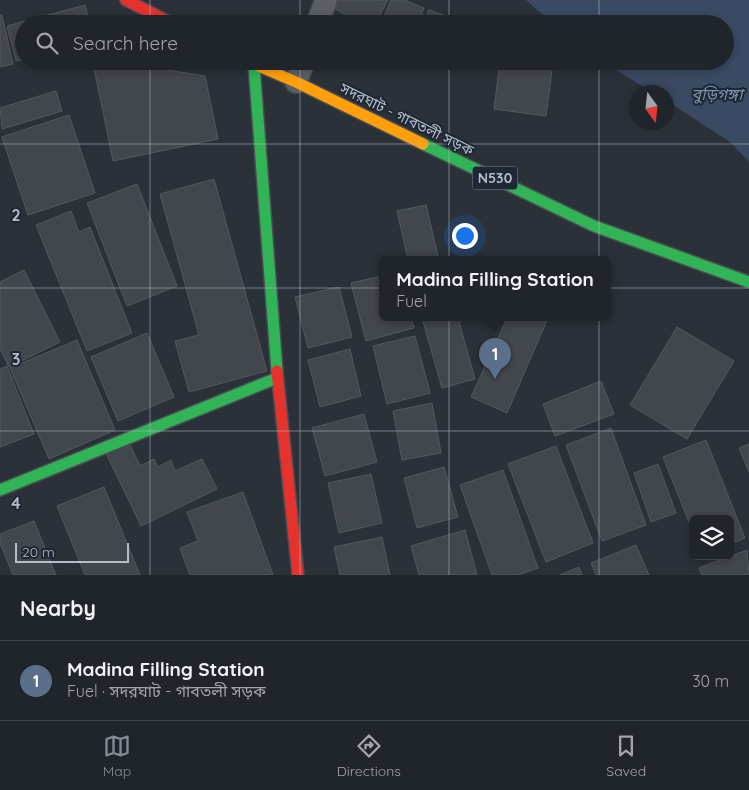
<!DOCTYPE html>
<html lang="en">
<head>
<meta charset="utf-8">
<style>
	:root { --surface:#20252b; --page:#2d3137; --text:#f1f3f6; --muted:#a2a5a9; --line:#3d4247; --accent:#858c97 }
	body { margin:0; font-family:Quicksand,"Noto Sans Bengali",sans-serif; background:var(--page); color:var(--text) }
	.controls { position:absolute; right:15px; bottom:15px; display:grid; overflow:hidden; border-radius:8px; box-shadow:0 2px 8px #0003 }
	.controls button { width:45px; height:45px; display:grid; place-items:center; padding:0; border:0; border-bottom:1px solid var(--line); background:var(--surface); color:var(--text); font:25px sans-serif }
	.compass { position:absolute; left:629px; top:85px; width:45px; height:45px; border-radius:50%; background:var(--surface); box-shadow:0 2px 8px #0003; rotate:165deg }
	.scale { position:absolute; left:15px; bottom:12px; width:114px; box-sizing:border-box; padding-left:5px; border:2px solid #b5bdc9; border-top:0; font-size:14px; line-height:18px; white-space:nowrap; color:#b5bdc9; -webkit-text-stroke:4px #1e2734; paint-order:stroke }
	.you { position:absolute; left:464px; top:235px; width:18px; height:18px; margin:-12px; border:4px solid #fff; border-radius:50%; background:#1a73e8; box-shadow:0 0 0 8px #1a73e833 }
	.badge { display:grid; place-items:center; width:32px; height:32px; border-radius:50%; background:var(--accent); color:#fff; font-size:16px; font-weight:700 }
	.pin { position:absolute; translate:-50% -41px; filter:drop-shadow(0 1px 2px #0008) }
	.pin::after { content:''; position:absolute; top:26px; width:18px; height:15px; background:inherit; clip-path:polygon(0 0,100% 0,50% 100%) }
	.popup { position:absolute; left:379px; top:256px; width:232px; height:65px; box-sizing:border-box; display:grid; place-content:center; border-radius:8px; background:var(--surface); filter:drop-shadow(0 1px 4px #0005); font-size:16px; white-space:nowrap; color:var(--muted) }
	.popup b { font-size:19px; color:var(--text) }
	.popup::after { content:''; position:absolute; left:50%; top:100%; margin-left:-10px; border:10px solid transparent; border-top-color:var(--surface) }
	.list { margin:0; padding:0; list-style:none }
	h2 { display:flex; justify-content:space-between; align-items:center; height:65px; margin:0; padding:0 20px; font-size:21px }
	h2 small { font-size:16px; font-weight:400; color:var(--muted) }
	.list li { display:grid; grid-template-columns:32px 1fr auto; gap:15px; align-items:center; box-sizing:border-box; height:80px; padding:0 20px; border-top:1px solid var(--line) }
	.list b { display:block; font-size:19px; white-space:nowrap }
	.list p { margin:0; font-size:16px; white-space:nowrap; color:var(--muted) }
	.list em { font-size:16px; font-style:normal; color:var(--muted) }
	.icon { flex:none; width:28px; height:28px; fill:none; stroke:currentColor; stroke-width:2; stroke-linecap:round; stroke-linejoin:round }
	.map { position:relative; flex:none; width:749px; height:575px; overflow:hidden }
	.search { position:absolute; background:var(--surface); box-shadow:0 2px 8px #0003; left:15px; right:15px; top:15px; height:55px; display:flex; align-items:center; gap:12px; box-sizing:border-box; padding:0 18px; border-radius:28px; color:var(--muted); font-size:19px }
	.sheet { height:145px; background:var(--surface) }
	nav { display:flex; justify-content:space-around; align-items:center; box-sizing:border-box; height:70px; border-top:1px solid var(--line); background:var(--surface); font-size:14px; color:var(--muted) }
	nav a { display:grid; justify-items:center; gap:2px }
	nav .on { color:var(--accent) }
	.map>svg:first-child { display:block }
	.water { fill:#3a4a63 }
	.building { fill:#42464d; stroke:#535861 }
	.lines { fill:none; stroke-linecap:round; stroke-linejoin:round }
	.lane-casing { stroke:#494d53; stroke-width:24 }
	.fast-casing { stroke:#494d53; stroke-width:14 }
	.slow-casing { stroke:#494d53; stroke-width:14 }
	.jam-casing { stroke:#494d53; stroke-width:14 }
	.lane { stroke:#5b5f67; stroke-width:21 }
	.fast { stroke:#30b455; stroke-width:11 }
	.slow { stroke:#ff9f0a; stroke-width:11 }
	.jam { stroke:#e5322d; stroke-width:11 }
	.grid { fill:none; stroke:#b5bdc9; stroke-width:1; stroke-opacity:0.55 }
	.labels { text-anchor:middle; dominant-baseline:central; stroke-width:4; stroke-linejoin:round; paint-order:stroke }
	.shield { fill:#1e2734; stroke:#88909c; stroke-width:1 }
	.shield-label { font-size:14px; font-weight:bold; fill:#b5bdc9 }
	.street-label { font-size:15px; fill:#b5bdc9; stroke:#1e2734 }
	.water-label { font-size:16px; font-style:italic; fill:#7d93b0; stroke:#1e2734 }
	.grid-label { font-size:16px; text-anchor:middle; font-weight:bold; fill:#b5bdc9; stroke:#1e2734; stroke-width:4; stroke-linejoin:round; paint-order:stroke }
</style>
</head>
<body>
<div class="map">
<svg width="749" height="575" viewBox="0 0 749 575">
	<rect width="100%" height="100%" fill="#2b3139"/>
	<path class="water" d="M526,0H749V162L730,142L667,101L666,92H652L601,61H725V24H553Z"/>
	<g class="building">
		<path d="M336,0H388L375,24H361L332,7Z"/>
		<path d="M391,0H404L424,8L418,24H381Z"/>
		<path d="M85,5L90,24H24V59L16,61L7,26Z"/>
		<path d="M429,10L466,23L424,24Z"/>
		<path d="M0,15H2L13,64L0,67Z"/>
		<path d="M103,61H147L148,67L205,76L218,139L113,161L93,63Z"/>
		<path d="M433,61H452L449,67Z"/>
		<path d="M500,61L553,62L546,116L494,109Z"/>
		<path d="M56,91L62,111L2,129L0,108Z"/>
		<path d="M69,115L95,193L28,215L2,137Z"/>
		<path d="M214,179L267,371L189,392L175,341L199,335L160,194Z"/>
		<path d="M137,184L177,286L127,306L87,203Z"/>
		<path d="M426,205L439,260H408L397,211Z"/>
		<path d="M71,211L79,232L90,227L132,333L87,351L36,225Z"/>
		<path d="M24,270L60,342L9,367L0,349V282Z"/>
		<path d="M382,276V318H411L414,328L366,341L351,283Z"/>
		<path d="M339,287L352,337L308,348L295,297Z"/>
		<path d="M422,318H458L475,379L442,388Z"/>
		<path d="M507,318H548L507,413L471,397Z"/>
		<path d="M677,327L734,361L687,439L630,405Z"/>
		<path d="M147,333L174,397L118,421L91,357Z"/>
		<path d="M415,336L430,393L387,404L373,346Z"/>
		<path d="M77,340L115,430L49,459L10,368Z"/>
		<path d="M350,349L361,396L320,407L308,360Z"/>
		<path d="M7,366L34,434L0,447V369Z"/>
		<path d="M601,381L614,414L555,436L543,404Z"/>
		<path d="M432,403L441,453L402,460L393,411Z"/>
		<path d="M364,414L377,462L325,476L312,428Z"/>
		<path d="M611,428L646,525L602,541L566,445Z"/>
		<path d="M706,440L745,538L730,544V519H693V532L663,457Z"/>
		<path d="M128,441L140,466L154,459L158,467L171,460L175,471L202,459L217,489L141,526L105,451Z"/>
		<path d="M749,444V472L739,448Z"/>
		<path d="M556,446L593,543L546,562L508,464Z"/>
		<path d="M658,464L676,513L651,522L634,473Z"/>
		<path d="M444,467L458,517L417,528L404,478Z"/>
		<path d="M503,470L538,568L518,575H492L460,485Z"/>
		<path d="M371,474L382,523L339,533L328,483Z"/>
		<path d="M104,487L140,575H85L57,506Z"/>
		<path d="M243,492L273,575H190L180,548L198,541L187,512Z"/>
		<path d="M34,521L56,575H13L0,543V534Z"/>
		<path d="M465,530L477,575H419L411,546Z"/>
		<path d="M382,537L390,575H340L334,547Z"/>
		<path d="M636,545L649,575H596L591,563Z"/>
		<path d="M747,550L749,575H702L699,568Z"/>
		<path d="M579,567L582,575H560Z"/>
	</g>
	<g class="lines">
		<g class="lane-casing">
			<g id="lane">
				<path d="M317,24L326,0"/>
				<path d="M296,82L304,61"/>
			</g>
		</g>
		<g class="fast-casing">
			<g id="fast">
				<path d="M254,65L277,371"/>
				<path d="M423,144L594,226L749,282"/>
				<path d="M0,490L277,378"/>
			</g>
		</g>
		<g class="slow-casing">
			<path id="slow" d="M247,61L296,82L423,144"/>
		</g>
		<g class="jam-casing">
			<g id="jam">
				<path d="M126,0L173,24"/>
				<path d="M277,371L298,575"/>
			</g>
		</g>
		<use href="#lane" class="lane"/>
		<use href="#fast" class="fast"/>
		<use href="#slow" class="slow"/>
		<use href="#jam" class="jam"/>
	</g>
	<path class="grid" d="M150,0V24M300,0V24M449,0V24M599,0V24M150,61V575M300,61V575M449,61V575M599,61V575M0,144H749M0,288H749M0,431H749"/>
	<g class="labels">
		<rect class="shield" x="472.5" y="166.5" width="45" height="23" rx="4"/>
		<g class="shield-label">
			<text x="495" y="178">N530</text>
		</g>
		<g class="street-label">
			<text transform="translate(407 119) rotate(26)">সদরঘাট - গাবতলী সড়ক</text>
		</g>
		<g class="water-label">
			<text x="717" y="94">বুড়িগঙ্গা</text>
		</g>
	</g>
	<g class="grid-label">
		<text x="16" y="221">2</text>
		<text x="16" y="365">3</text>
		<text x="16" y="509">4</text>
	</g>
</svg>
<div class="controls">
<button><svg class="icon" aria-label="layers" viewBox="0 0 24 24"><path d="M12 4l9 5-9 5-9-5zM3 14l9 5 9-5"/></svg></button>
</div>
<svg class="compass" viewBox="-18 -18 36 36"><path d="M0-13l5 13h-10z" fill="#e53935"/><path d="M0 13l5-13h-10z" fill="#a2a5a9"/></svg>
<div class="scale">20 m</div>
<div class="you"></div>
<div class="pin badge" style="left:495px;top:379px;background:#5c6f8a">1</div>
<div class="popup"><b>Madina Filling Station</b>Fuel</div>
<div class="search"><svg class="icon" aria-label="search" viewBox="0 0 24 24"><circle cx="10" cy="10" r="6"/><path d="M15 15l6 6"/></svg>Search here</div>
</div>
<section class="sheet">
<h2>Nearby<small></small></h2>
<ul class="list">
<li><span class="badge" style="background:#5c6f8a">1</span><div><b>Madina Filling Station</b><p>Fuel · সদরঘাট - গাবতলী সড়ক</p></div><em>30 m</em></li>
</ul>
</section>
<nav>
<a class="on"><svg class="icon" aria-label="map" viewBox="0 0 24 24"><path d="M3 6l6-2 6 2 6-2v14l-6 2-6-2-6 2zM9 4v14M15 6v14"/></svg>Map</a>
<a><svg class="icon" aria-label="directions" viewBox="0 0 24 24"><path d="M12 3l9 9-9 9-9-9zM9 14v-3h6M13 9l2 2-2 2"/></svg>Directions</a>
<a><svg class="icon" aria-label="saved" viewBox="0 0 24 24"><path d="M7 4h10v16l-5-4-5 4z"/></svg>Saved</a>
</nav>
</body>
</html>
